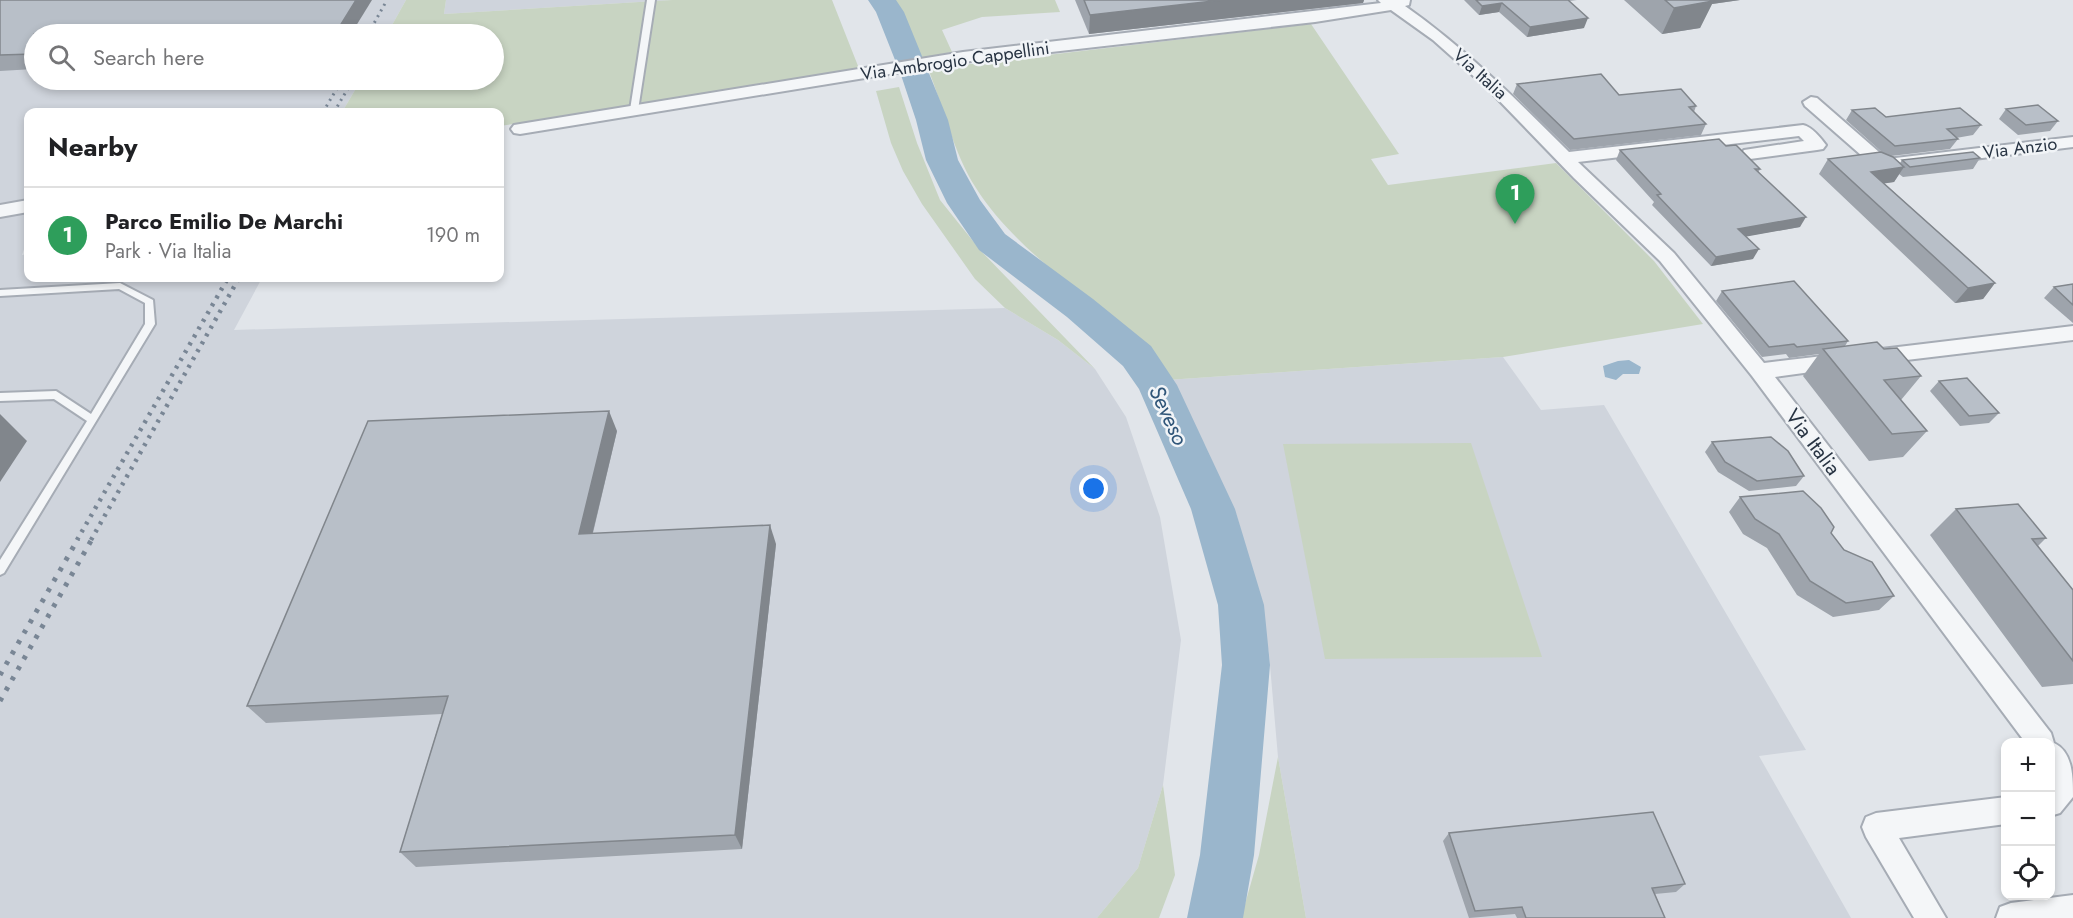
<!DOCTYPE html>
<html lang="en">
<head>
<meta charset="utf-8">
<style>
	:root { --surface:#fff; --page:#f6f6f6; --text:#202124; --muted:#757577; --line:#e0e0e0; --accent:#7c3aed }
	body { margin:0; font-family:Jost,sans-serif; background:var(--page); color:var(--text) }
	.controls { position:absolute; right:18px; bottom:18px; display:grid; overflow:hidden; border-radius:12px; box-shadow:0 3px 9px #0003 }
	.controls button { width:54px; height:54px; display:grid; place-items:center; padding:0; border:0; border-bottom:2px solid var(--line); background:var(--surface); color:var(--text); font:30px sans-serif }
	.you { position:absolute; left:1094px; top:489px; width:21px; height:21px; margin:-15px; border:4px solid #fff; border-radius:50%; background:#1a73e8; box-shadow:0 0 0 9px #1a73e833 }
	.badge { display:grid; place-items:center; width:39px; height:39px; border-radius:50%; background:var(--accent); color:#fff; font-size:20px; font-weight:700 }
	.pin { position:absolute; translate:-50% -50px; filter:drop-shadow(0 2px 3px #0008) }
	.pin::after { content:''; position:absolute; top:32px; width:21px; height:18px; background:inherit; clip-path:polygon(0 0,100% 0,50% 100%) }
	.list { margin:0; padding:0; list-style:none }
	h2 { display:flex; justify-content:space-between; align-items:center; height:78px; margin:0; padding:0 24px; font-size:26px }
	h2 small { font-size:20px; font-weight:400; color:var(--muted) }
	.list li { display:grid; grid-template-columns:39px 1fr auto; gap:18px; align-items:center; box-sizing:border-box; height:96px; padding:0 24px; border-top:2px solid var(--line) }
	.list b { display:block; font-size:22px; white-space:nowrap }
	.list p { margin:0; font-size:20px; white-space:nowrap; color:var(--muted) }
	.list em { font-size:20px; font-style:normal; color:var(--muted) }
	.icon { flex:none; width:33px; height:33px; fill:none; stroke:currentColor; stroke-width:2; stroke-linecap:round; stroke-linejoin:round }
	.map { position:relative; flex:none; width:2073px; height:918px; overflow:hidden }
	.search { position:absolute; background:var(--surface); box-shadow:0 3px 9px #0003; left:24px; top:24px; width:480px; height:66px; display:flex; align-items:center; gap:15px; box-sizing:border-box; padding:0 21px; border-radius:33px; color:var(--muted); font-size:22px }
	.panel { position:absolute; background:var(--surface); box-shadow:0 3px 9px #0003; left:24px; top:108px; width:480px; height:174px; border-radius:12px }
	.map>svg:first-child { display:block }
	.built { fill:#cfd4dc }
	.green { fill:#c8d4c2 }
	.water { fill:#9ab6cc }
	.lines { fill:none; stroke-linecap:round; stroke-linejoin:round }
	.river { fill:#9ab6cc; fill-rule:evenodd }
	.lane-casing { stroke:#a6acb5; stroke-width:4 }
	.street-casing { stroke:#a6acb5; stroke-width:4 }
	.lane { fill:#f4f6f8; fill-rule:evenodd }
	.street { fill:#f4f6f8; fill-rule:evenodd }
	.rail-far2 { stroke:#798695; stroke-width:3; stroke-dasharray:2 4.5; stroke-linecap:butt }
	.rail-far1 { stroke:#798695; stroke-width:4.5; stroke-dasharray:3 6; stroke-linecap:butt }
	.rail { stroke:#798695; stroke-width:5; stroke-dasharray:4 8; stroke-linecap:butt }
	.wall { fill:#9ea4ac }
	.shaded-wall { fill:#81868c }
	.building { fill:#b8bfc8; stroke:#81868c; stroke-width:1.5 }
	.labels { text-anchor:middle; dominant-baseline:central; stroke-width:5; stroke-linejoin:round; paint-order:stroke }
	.far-street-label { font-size:18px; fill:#283443; stroke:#f1f4f7 }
	.street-label { font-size:21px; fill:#283443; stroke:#f1f4f7 }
	.water-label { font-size:22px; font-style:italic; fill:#305679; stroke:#f1f4f7 }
</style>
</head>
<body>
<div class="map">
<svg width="2073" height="918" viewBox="0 0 2073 918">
	<rect width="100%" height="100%" fill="#e1e5ea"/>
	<g class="built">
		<path d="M0,0H406L387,34H34V80H361L342,112H28V238L22,255L28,254V278H262L234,330L1005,308L1058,340L1095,369L1126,417L1160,517L1181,640L1163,785L1138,868L1097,918H0Z"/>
		<path d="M446,0H672L444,14Z"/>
		<path d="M1503,357L1541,410L1604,405L1806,750L1759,756L1851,918H1306L1278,757L1269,654L1261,606L1237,516L1205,445L1167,380Z"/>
	</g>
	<g class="green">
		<path d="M406,0H446L444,14L672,0H832L860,71L500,126V112H342L361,80H494V34H387Z"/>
		<path d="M893,0H1055L1060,12L982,17L942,30L952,52L921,58Z"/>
		<path d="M1311,24L1399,154L1371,159L1388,185L1556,163L1654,261L1703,324L1503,357L1167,380C1150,360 1134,340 1114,323C1067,280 1011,243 976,188C953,152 944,108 928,69Z"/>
		<path d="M899,87L917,143L940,200L981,251L1095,369L1058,340L1005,308L975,279L922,204L903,171L891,143L876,91Z"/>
		<path d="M1471,443L1542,657L1325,659L1283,444Z"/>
		<path d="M1278,757L1306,918H1241L1259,855Z"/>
		<path d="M1163,785L1175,875L1159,918H1097L1138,868Z"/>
	</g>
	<path class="water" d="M1629,360L1641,367L1639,374H1623L1616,380L1605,377L1603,366L1618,361Z"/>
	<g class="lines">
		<path class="river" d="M868,0H896L904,12L948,120L958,160L980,200L1005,234L1093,299L1151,346L1177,385L1235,509L1264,605L1270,665L1254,855L1243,918H1187L1200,855L1222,665L1218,605L1191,509L1139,389L1123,366L1067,317L979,250L947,203L926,160L916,120L901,75L876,12Z"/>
		<g class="lane-casing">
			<g id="lane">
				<path d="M647,0H655L638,110L634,112L630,110Z"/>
				<path d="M120,283L153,300L155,324L4,573L0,575V560L87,421L54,399L0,401V393L56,391L91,414L145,324V303L119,289L0,296V290Z"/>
			</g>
		</g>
		<g class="street-casing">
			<g id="street">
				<path d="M1378,0H1410L1409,5L1405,6C1466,49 1517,100 1569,152L1803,125C1812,127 1820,137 1826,145L1823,149L1817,150L1750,159L1744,158L1741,154L1744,150L1804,141L1799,136L1578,162L1674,253L1764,363L1840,354L1847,356L1850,361L1847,366L1840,368L1775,377L2051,733L2054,743C2073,752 2073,777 2073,797L2060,813L2050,816V742H2025L1752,376L1660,261L1574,178L1488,89L1433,40L1391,10L1315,22L963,62L520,134L514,133L511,129L514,125L520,124L963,52L1381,3Z"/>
				<path d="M1811,97L1817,98L1887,159L2073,137V147L1883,170L1877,169L1805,106L1803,102Z"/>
				<path d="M28,200V212L0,217V205Z"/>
				<path d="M2073,326V340L1873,364L1866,362L1863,357L1866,352L1873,350Z"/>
				<path d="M2006,797V824L1899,838L1946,918H1914L1866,837L1862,827L1866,817L1876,813Z"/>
				<path d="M2073,895V918H1996L2000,907L2011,903Z"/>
			</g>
		</g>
		<use href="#lane" class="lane"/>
		<use href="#street" class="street"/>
		<g class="rail-far2">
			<path d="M368,34L387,0"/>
			<path d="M323,112L342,80"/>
			<path d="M334,112L353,80"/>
		</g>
		<g class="rail-far1">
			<path d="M77,540L228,278"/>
			<path d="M91,540L239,278"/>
		</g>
		<g class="rail">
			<path d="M0,675L78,539"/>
			<path d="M0,701L92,539"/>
		</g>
	</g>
	<g class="wall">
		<path d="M0,0L34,34V69L0,71Z"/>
		<path d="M1075,0H1364L1363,3L1089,34Z"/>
		<path d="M1464,0H1577L1569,1L1584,28L1527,37L1499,12L1479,15Z"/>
		<path d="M1624,0H1740L1712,4L1700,28L1662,34Z"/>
		<path d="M1517,84L1619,95L1696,106L1694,112L1706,124L1701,135L1570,150L1513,94Z"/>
		<path d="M2006,109L2058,121L2050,131L2018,135L1999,119Z"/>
		<path d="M1852,110L1886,117L1981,125L1973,135L1956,138L1958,139L1950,149L1891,156L1900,163L1902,160L1980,158L1973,169L1903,177L1899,174L1894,182L1884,183L1995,283L1983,299L1955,303L1819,174L1828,159L1883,153L1846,120Z"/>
		<path d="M1726,146L1760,169L1758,173L1800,227L1746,236L1753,259L1711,266L1652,205L1654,202L1616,160L1620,150Z"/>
		<path d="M2073,284V323L2044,298L2054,287Z"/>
		<path d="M1722,291L1848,341L1845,346L1884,349L1921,376L1901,400L1927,431L1903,457L1869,461L1803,376L1819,354L1789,358L1786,354L1762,357L1716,301Z"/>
		<path d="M1939,381L1999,413L1989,423L1960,426L1930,391Z"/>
		<path d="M617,431L593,533L776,544L742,849L416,867L400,852L442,714L266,723L247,706Z"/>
		<path d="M1712,442L1804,476L1796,486L1749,491L1718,472L1705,452Z"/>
		<path d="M1740,497L1831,533L1844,550L1894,596L1879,610L1833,617L1797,595L1767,548L1743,534L1729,512Z"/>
		<path d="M1956,509L2046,538L2038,546L2073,590V684L2042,687L1930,535Z"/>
		<path d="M1449,833L1685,884L1676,892L1655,894L1665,918H1517L1515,914L1469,918L1443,841Z"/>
	</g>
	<g class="shaded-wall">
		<path d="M356,0H372L351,34H335Z"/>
		<path d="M1222,0H1364L1363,3L1089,34L1090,15Z"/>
		<path d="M1683,0H1740L1712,4L1700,28L1662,34L1674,8Z"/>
		<path d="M1502,3L1499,12L1479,15L1482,6Z"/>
		<path d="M1588,18L1584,28L1527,37L1530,27Z"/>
		<path d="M1904,167L1894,182L1861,187L1871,172Z"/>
		<path d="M1806,217L1800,227L1733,239L1738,229Z"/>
		<path d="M1759,249L1753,259L1711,266L1716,257Z"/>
		<path d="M1995,283L1983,299L1955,303L1968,288Z"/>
		<path d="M609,411L617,431L588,552L579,534Z"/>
		<path d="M0,414L27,441L0,482Z"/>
		<path d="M770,525L776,544L742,849L735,835Z"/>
	</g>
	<g class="building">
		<path d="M0,0H356L335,34H34V54L0,55Z"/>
		<path d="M1084,0H1222L1090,15Z"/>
		<path d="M1476,0H1568L1588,18L1530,27L1502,3L1482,6Z"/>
		<path d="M1665,0H1711L1713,1L1674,8Z"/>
		<path d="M1601,74L1619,95L1681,89L1696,106L1689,107L1706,124L1574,139L1517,84Z"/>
		<path d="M2038,105L2058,121L2026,125L2006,109Z"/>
		<path d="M1875,108L1886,117L1960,108L1981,125L1947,129L1958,139L1895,146L1852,110Z"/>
		<path d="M1719,139L1726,146L1736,145L1760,169H1755L1806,217L1738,229L1759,249L1716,257L1657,195L1661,194L1620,150Z"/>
		<path d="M1881,152L1893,157L1904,167L1871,172L1995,283L1968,288L1828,159Z"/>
		<path d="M1973,152L1980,158L1910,167L1902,160Z"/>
		<path d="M1794,281L1848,341L1797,347L1794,344L1769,347L1722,291Z"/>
		<path d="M2073,284V305L2054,287Z"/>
		<path d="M1877,342L1884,349L1897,348L1921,376L1884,380L1927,431L1892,434L1823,349Z"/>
		<path d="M1967,378L1999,413L1969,416L1939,381Z"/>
		<path d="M609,411L579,534L770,525L735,835L400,852L448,696L247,706L368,421Z"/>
		<path d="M1771,437L1788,451L1804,476L1757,481L1725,462L1712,442Z"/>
		<path d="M1803,491L1821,508L1834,527L1831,533L1844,550L1872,562L1894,596L1846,603L1810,581L1779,534L1755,519L1740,497Z"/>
		<path d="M2018,504L2046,538L2032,539L2073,590V661L1956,509Z"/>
		<path d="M1653,812L1685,884L1652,888L1665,918H1526L1522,907L1475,911L1449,833Z"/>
	</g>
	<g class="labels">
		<g class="far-street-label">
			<text transform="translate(955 61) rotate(-8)">Via Ambrogio Cappellini</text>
			<text transform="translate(1480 74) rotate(42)">Via Italia</text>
			<text transform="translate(2020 148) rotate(-7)">Via Anzio</text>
		</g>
		<g class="street-label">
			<text transform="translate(1813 442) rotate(53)">Via Italia</text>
		</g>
		<g class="water-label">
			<text transform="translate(1169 415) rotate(65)">Seveso</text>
		</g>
	</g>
</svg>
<div class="controls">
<button>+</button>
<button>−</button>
<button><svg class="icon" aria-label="locate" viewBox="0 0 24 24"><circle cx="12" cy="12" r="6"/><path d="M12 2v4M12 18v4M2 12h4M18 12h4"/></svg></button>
</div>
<div class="you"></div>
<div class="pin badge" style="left:1515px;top:224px;background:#2e9e5b">1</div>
<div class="search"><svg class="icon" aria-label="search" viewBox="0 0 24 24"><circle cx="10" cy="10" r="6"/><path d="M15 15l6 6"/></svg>Search here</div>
<section class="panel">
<h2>Nearby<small></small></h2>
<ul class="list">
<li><span class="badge" style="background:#2e9e5b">1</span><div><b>Parco Emilio De Marchi</b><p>Park · Via Italia</p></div><em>190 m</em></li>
</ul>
</section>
</div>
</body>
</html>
